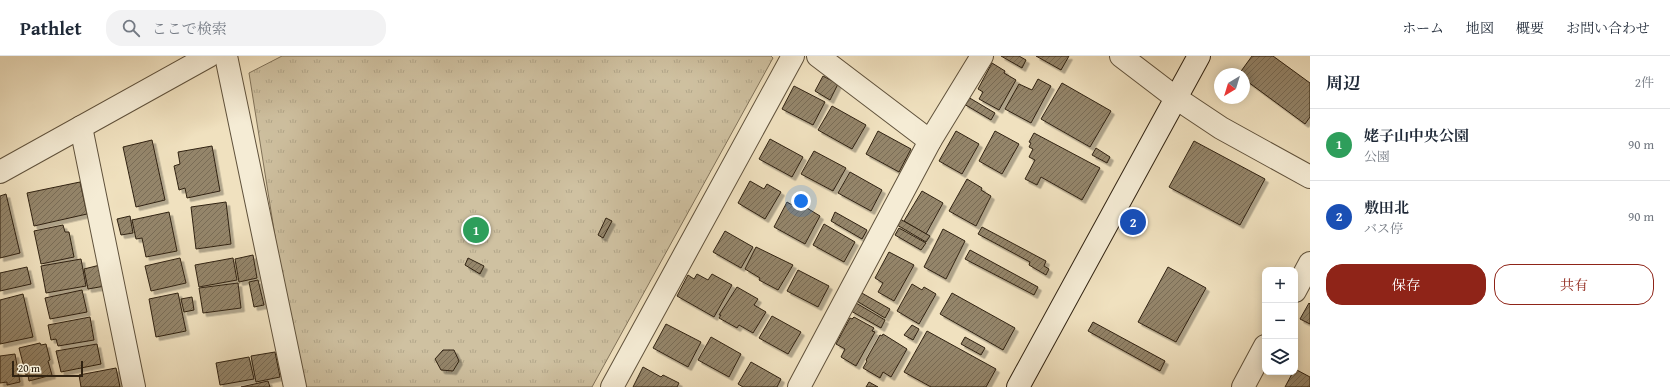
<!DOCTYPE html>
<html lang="ja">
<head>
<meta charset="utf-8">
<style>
	:root { --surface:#fff; --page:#f2f2f3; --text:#1f2937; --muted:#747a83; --line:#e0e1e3; --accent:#8f2418 }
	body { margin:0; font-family:"Gentium Book Plus","Noto Serif JP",serif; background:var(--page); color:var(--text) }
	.controls { position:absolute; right:12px; bottom:12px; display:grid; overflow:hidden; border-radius:8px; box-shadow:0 2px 10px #0003 }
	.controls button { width:36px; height:36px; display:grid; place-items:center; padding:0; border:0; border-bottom:1px solid var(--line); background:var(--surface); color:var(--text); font:20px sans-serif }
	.compass { position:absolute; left:1214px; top:12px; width:36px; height:36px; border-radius:50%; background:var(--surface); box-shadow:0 2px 10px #0003; rotate:218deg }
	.scale { position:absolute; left:12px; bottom:10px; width:71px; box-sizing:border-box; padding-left:4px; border:2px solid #302211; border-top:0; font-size:11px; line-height:14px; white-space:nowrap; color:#302211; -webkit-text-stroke:3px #f5ecd5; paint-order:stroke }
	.you { position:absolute; left:801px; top:145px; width:14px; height:14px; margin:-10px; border:3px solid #fff; border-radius:50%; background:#1a73e8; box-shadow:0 0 0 6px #1a73e833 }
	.badge { display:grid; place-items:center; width:26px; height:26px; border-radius:50%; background:var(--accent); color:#fff; font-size:13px; font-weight:700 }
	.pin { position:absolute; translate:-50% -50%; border:2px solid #fff; box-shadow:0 1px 4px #0006 }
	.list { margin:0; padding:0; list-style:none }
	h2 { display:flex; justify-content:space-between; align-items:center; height:52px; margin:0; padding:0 16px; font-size:17px }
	h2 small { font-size:13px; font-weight:400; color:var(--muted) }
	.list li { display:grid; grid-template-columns:26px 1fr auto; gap:12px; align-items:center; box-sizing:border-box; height:72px; padding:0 16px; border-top:1px solid var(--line) }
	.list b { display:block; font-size:15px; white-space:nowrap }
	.list p { margin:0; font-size:13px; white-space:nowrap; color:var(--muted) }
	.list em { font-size:13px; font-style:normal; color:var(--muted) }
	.actions { display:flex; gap:8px; padding:12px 16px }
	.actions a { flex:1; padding:9px 0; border:1px solid var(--accent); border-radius:16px; text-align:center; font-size:14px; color:var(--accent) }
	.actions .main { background:var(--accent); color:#fff }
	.icon { flex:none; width:22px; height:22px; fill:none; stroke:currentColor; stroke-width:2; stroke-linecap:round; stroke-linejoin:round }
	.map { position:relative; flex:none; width:1310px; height:331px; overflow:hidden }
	header { display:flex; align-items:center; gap:24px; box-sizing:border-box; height:56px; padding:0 20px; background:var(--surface); border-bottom:1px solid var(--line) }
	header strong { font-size:19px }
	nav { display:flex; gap:22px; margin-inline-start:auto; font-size:14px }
	.search { width:280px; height:36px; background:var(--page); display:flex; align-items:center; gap:10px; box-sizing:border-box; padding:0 14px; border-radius:16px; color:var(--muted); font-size:15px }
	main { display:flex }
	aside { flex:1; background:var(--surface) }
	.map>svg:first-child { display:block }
	.park { fill:url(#park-tufts); stroke:#807259 }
	.building { fill:url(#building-hatch); stroke:#302211; filter:url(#shadow) }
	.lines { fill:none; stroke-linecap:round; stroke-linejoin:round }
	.street-casing { stroke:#60523c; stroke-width:24 }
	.secondary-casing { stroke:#302211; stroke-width:24 }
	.street { stroke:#f5ecd5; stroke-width:22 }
	.secondary { stroke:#f5ecd5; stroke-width:22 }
</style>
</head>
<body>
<header>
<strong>Pathlet</strong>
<div class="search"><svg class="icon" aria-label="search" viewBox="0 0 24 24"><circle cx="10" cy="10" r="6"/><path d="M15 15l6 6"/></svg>ここで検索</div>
<nav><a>ホーム</a><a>地図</a><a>概要</a><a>お問い合わせ</a></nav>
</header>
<main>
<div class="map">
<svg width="1310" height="331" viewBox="0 0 1310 331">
	<defs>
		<pattern id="park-tufts" width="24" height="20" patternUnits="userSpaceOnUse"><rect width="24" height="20" fill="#cfc1a1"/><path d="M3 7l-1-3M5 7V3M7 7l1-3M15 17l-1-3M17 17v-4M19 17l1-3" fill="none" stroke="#b2a68a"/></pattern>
		<pattern id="building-hatch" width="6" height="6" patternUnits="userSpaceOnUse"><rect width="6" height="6" fill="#94856b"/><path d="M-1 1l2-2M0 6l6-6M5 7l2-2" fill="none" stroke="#796c57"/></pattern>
		<filter id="shadow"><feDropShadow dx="3.5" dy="3.5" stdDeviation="0" flood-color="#0004"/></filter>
	</defs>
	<rect width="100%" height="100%" fill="#f0e1bf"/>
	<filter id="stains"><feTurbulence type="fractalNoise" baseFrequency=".005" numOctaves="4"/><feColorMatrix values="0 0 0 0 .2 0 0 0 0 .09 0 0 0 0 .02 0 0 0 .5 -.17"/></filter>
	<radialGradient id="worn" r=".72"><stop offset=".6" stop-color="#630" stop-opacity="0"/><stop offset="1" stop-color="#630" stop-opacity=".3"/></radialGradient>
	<path class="park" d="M282,0H771L773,2L592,331H299L249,17Z"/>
	<g class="building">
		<path d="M1001,0H1019L1026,4L1022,12Z"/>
		<path d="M1036,0H1069L1061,14Z"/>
		<path d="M1252,0H1273L1310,27V61L1305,68L1244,23V18H1239Z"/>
		<path d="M992,7L1005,15L1004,17L1016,24L999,54L979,43L983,36L978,33Z"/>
		<path d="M823,20L838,28L830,44L815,35Z"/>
		<path d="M1038,23L1051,30L1031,67L1005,53L1019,28L1032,34Z"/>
		<path d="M1062,27L1111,55L1090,91L1041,63Z"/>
		<path d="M794,30L825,46L813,69L782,53Z"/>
		<path d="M968,41L995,57L991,64L964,48Z"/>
		<path d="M832,50L866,69L852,93L818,74Z"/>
		<path d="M878,75L911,93L899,116L866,98Z"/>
		<path d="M956,75L979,88L962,118L939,105Z"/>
		<path d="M995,75L1019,88L1002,118L979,105Z"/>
		<path d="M1034,77L1100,112L1082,144L1041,121L1037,129L1025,123L1035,104L1029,101L1033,93L1029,91L1031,87L1029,86Z"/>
		<path d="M770,83L803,101L792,121L759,103Z"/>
		<path d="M152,84L165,144L136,151L123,91Z"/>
		<path d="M1194,85L1265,123L1240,169L1169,131Z"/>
		<path d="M212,90L220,135L187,142L185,132L179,134L174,110L180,108L178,96Z"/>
		<path d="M1096,92L1110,101L1107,107L1092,99Z"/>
		<path d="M814,95L846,112L833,135L801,118Z"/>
		<path d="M850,116L882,134L871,155L838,137Z"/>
		<path d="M967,123L982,132L981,134L991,140L976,170L949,155Z"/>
		<path d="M750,125L764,133L767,128L781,136L765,163L738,147Z"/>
		<path d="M80,126L87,158L34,170L27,137Z"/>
		<path d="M922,135L943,147L926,178L904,165Z"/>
		<path d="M6,138L20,197L0,202V140Z"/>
		<path d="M226,146L231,188L196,193L191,151Z"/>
		<path d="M787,146L799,153L802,149L820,160L805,188L774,171Z"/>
		<path d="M169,156L177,195L146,201L142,182L136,183L132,164Z"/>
		<path d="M835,156L867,174L862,183L831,165Z"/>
		<path d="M130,160L133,177L121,179L117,163Z"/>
		<path d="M606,162L612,165L603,182L598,179Z"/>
		<path d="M900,163L930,180L926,186L897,169Z"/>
		<path d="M824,168L855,186L844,206L813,189Z"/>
		<path d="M63,169L65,176H69L74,201L41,208L34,175Z"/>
		<path d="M982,171L1046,205L1044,210L1049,213L1046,219L1029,209L1030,206L978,178Z"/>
		<path d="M899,172L926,187L921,194L895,179Z"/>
		<path d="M943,173L965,185L946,223L924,211Z"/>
		<path d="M725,175L753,191L741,212L713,196Z"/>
		<path d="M756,191L793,209L778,234L759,224L760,222L745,213Z"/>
		<path d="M970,194L1038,231L1034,239L965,203Z"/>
		<path d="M889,196L914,209L894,245L878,236L883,227L875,222Z"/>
		<path d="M253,199L257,222L239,226L235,203Z"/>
		<path d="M180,202L186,227L151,235L145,210Z"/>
		<path d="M233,202L237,224L199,231L195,209Z"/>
		<path d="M468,202L484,210L480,218L465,209Z"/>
		<path d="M81,203L86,230L46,237L41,210Z"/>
		<path d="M100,209L105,230L88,233L84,213Z"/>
		<path d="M27,211L31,228L0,235V217Z"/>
		<path d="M1168,211L1206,232L1176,286L1138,266Z"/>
		<path d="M798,214L829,230L818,251L787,235Z"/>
		<path d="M697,218L708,224L712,218L732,229L714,261L677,240L688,219L694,223Z"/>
		<path d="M258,224L264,249L254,251L249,226Z"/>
		<path d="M238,227L241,252L203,257L199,232Z"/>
		<path d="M912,228L922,234L924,231L936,238L919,268L897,255Z"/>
		<path d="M737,231L758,243L754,249L766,256L753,277L739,269L737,272L719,262L721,259H719Z"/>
		<path d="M82,234L87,256L50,263L45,242Z"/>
		<path d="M860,236L890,253L885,262L855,244Z"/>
		<path d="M178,237L186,275L156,281L149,243Z"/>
		<path d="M952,237L1015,272L1003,294L940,258Z"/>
		<path d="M23,238L33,281L0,288V244Z"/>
		<path d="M192,241L194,254L184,256L181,243Z"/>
		<path d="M856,247L885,264L881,272L851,255Z"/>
		<path d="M1309,247L1310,248V268L1300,263Z"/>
		<path d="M772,260L801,276L788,298L759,282Z"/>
		<path d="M90,261L94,284L58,290L56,283L51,284L48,269Z"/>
		<path d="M854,261L874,272L872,275L875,276L856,310L841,301L845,293L836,288L850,262L852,263Z"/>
		<path d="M1093,266L1165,305L1160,315L1088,275Z"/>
		<path d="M666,268L701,286L688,311L653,292Z"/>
		<path d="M912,269L919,273L913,284L904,279Z"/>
		<path d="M927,275L996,313L986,331H931L904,316Z"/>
		<path d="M883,278L907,293L891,321L883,316L880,322L863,312L867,305L866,304L880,279L882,280Z"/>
		<path d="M711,281L741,298L729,321L698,304Z"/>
		<path d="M965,281L985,292L981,299L961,288Z"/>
		<path d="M40,287L41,289L46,288L50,304L48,305L52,319L29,325L28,319H26L19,292Z"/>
		<path d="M97,288L101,308L61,316L56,295Z"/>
		<path d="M443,294H454L459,305L453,315L441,314L435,303Z"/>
		<path d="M275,296L280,321L256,326L251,300Z"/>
		<path d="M15,298L20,326L7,329V326L0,327V300Z"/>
		<path d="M249,301L254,323L220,329L216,307Z"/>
		<path d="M751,306L781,323L777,331H743L738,328Z"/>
		<path d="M643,311L661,321L663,319L679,327L677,331H633Z"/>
		<path d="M116,312L120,331H81L79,319Z"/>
		<path d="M1295,313L1310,321V331H1285L1293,316H1295Z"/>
		<path d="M268,325L270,331H241Z"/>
		<path d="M869,326L878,331H866Z"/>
	</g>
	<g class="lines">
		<g class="street-casing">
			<g id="street">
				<path d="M226,0L295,331"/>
				<path d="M818,0L930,85"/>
				<path d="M1121,0L1176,42L1221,72L1310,121"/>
				<path d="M81,71L134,331"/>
				<path d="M0,116L209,0"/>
				<path d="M1295,235L1310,207"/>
				<path d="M612,331L793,0"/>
				<path d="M799,331L930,85L982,0"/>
				<path d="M1243,331L1265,290"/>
			</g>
		</g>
		<g class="secondary-casing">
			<path id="secondary" d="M1018,331L1199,0"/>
		</g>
		<use href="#street" class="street"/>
		<use href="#secondary" class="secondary"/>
	</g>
	<rect width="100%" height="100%" filter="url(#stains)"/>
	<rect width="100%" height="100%" fill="url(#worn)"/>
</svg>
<div class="controls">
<button>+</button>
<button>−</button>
<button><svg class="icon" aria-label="layers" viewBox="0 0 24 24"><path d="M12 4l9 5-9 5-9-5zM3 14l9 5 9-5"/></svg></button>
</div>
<svg class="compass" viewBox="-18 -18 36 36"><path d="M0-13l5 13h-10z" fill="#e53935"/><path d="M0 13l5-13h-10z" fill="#747a83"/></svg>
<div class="scale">20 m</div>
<div class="you"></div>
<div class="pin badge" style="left:476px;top:174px;background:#2e9e5b">1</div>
<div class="pin badge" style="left:1133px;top:166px;background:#1a4fb4">2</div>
</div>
<aside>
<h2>周辺<small>2件</small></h2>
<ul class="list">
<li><span class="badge" style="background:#2e9e5b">1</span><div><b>姥子山中央公園</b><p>公園</p></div><em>90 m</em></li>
<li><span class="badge" style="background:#1a4fb4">2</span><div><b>敷田北</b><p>バス停</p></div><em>90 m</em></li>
</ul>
<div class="actions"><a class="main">保存</a><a>共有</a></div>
</aside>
</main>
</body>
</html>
